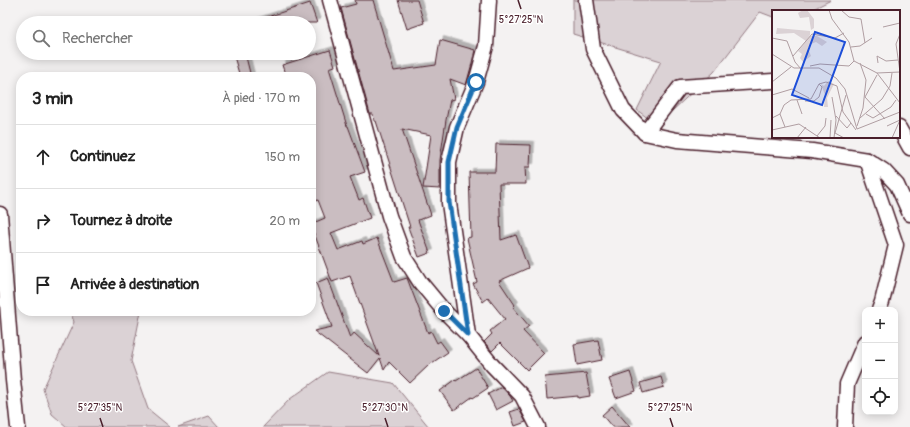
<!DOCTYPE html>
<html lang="fr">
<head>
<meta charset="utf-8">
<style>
	:root { --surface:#fff; --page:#f2f2f2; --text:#222; --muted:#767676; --line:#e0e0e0 }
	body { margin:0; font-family:Pangolin,sans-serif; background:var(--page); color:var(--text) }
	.controls { position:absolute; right:12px; bottom:12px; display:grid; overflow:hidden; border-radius:8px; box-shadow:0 2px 10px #0003 }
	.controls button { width:36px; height:36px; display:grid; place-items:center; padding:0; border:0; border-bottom:1px solid var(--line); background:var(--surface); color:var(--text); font:20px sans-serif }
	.stop { position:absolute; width:12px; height:12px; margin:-9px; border:3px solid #1f6fb2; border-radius:50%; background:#fff }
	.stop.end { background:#1f6fb2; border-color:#fff; box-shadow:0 1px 4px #0008 }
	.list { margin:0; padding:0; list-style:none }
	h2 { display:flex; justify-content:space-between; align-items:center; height:52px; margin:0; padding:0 16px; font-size:17px }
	h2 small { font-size:13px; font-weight:400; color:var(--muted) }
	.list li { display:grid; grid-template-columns:26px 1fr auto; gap:12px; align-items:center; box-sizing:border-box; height:64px; padding:0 16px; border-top:1px solid var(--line) }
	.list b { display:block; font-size:15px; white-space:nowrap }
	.list em { font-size:13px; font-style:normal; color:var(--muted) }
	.icon { flex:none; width:22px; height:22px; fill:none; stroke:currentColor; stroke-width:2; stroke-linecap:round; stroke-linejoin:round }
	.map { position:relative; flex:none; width:910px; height:427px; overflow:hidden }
	.search { position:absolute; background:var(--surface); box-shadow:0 2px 10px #0003; left:16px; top:16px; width:300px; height:44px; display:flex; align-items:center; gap:10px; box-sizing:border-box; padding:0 14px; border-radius:22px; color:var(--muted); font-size:15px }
	.panel { position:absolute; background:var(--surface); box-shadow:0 2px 10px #0003; left:16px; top:72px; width:300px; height:244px; border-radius:16px }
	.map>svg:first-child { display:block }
	.green { fill:#dbd2d5; stroke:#927880 }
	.building { fill:#cabdc1; stroke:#4a1f2b; filter:url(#shadow) }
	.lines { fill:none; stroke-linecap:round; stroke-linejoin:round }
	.minor-casing { stroke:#4a1f2b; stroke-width:17 }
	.minor { stroke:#fff; stroke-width:14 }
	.route { stroke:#1f6fb2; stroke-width:5 }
	.ticks { fill:none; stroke:#4a1f2b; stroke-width:1.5 }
	.inset-road { fill:none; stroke:#b09ea2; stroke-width:1 }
	.view { fill:#1d4ed8; fill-opacity:0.15; stroke:#1d4ed8; stroke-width:2 }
	.inset-edge { fill:none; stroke:#4a1f2b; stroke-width:2 }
	.ticks-label { font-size:10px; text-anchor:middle; fill:#4a1f2b; stroke:#fff; stroke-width:3; stroke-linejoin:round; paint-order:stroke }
</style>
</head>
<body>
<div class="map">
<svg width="910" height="427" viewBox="0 0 910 427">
	<defs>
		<filter id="shadow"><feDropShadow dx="3.5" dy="-3.5" stdDeviation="0" flood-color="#0004"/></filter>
	</defs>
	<rect width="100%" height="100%" fill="#f4f2f2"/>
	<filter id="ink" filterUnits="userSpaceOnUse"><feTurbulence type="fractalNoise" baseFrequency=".025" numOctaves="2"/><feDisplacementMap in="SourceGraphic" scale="8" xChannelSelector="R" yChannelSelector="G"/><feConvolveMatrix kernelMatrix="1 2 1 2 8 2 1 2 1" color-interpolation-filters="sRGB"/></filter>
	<g filter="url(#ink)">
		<g class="green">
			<path d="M573,0H831L809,11H773V17L760,12L714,72L657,125L637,110L661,61L573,34Z"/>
			<path d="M70,311H141L131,361L148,409L170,427H67L52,414L43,389L74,322Z"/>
			<path d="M328,372L393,383L429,427H263L290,399Z"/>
			<path d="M209,416L219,427H178Z"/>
		</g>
		<g class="building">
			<path d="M355,0H373L394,71L436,65L440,40L475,50L471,67L466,85L450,79L454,99L450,100L446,120L440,160V189L423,188L431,135L402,129L431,215L418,220L430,253L419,257L408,227H410L376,121H374L373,114H370L341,8L356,4Z"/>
			<path d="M398,0H417L424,23L407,29Z"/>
			<path d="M310,3L317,23H255V21Z"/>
			<path d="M330,50L335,66L329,68L347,126H348L365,172L350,177L359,200L363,198L370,218L331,233L338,250L362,241L363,244L377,238L394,282L407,278L428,333L431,331L437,343L440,341L448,352L429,365L410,383L389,362L384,370L380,358L368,373L314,331L332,327L316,283L328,278L350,338L354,333L379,356L350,276L332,282L314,233L311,234V224L325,218L318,200L311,203V77H286L282,65Z"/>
			<path d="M233,53H245L251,77H240Z"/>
			<path d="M496,144L531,145L530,167H525L526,184H499L501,240L516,235L528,268L499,281L515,305L513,307L529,326L523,331L544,353L527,370L500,343L492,351L484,342L492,334L490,331L505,319L488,298L483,302L473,284L477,282L467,238L471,237L469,172H495Z"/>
			<path d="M598,340L602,360L577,365L574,344Z"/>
			<path d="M476,368L488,388L473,398L472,397L454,410L440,391L455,380L456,381Z"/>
			<path d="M630,372L636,391L616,398L609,379Z"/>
			<path d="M586,373L590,396L578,398V396L547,399L545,377Z"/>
			<path d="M661,377L664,387L643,393L640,383Z"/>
			<path d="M502,387L510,396L513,401L496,410L488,394Z"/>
			<path d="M612,406L630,427H612L602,415Z"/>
			<path d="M519,409L526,422L515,426L510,412Z"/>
		</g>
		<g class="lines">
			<g class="minor-casing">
				<g id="minor">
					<path d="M330,0L389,216L404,257L420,282L444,311L468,335"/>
					<path d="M489,0L486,46L476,82L457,127L449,162V203L468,335L492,365L522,396L538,427"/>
					<path d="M586,0L593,49L623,110L645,133L677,140L812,151L867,160L884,171L897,185L910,214"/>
					<path d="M899,128L910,148"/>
					<path d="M645,133L680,87L773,81"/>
					<path d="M867,160L896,245L882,302L879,310"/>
					<path d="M0,214L13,380L18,427"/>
					<path d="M845,427L847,384L865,342"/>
				</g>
			</g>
			<use href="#minor" class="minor"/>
		</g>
	</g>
	<g class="lines" filter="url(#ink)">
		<path class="route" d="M444,311L468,335L449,202V162L457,127L476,82"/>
	</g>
	<path class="ticks" d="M518,0L521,9M100,418L103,427M385,418L388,427M670,418L673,427"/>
	<g transform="translate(772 10)">
		<rect width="128" height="128" fill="#f4f2f2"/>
		<path d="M31,0H35L42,9V18L39,20L37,7L28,8L26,3ZM5,18L38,21V25L34,31L22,23L4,24ZM38,26H45L55,32L50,36L44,32L39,34L36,38L39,46L31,52L28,48L30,44L26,41ZM56,71L62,74L55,88L56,97H52L53,85L49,74L52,76Z" fill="#dbd2d5"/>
		<path class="inset-road" d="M57,0L60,9L77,32L82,51L105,63L128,62M69,0L77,7L89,9L93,33M111,17L128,13M128,24L124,34L128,62M0,28L15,31L23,52L29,59M79,37L88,36L100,28M0,44L22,58H47L64,68L73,79L85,119L128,102M21,46L40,24L63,28L72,23M106,53L105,46L114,51L126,50M38,56L48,54L77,56L82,51M105,63L128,93M0,72L19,57M47,74L54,72L65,76L71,102L84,120M0,85L20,79L37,88M60,87L64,110L62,128M93,87L113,109M93,87L105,65M25,90L30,104M33,91H42L47,87L50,77L47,74M8,104L13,117M94,104L101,108L119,97L124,90M64,106L75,118L79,113M0,108L8,104L12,95L19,90L39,89L47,74M88,108L110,89L118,76L120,63M85,116L91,98L94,70L88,53M115,116L128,110M0,120L27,114L48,128M45,126L53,116L54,108M25,128L34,117M58,128L59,110M72,128L63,123L74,85M120,128L128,110"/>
		<path class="view" d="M43,22L73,32L50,95L20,85Z"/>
		<rect width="128" height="128" class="inset-edge"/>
	</g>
	<g class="ticks-label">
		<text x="521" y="23">5°27'25"N</text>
		<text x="100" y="411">5°27'35"N</text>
		<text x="385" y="411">5°27'30"N</text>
		<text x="670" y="411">5°27'25"N</text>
	</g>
</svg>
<div class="controls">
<button>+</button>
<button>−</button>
<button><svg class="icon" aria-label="locate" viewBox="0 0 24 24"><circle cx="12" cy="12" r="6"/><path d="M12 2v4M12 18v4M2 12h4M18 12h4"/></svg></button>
</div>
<div class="stop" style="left:476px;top:82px"></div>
<div class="stop end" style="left:444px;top:311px"></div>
<div class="search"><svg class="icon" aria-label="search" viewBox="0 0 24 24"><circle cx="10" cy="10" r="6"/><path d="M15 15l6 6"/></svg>Rechercher</div>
<section class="panel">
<h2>3 min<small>À pied · 170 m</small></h2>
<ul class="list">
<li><svg class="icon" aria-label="ahead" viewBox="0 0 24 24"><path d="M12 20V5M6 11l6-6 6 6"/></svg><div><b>Continuez</b></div><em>150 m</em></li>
<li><svg class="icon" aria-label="right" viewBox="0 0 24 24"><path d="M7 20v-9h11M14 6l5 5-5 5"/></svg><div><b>Tournez à droite</b></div><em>20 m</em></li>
<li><svg class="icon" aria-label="arrive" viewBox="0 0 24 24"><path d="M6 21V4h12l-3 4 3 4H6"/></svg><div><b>Arrivée à destination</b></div></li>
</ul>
</section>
</div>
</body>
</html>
